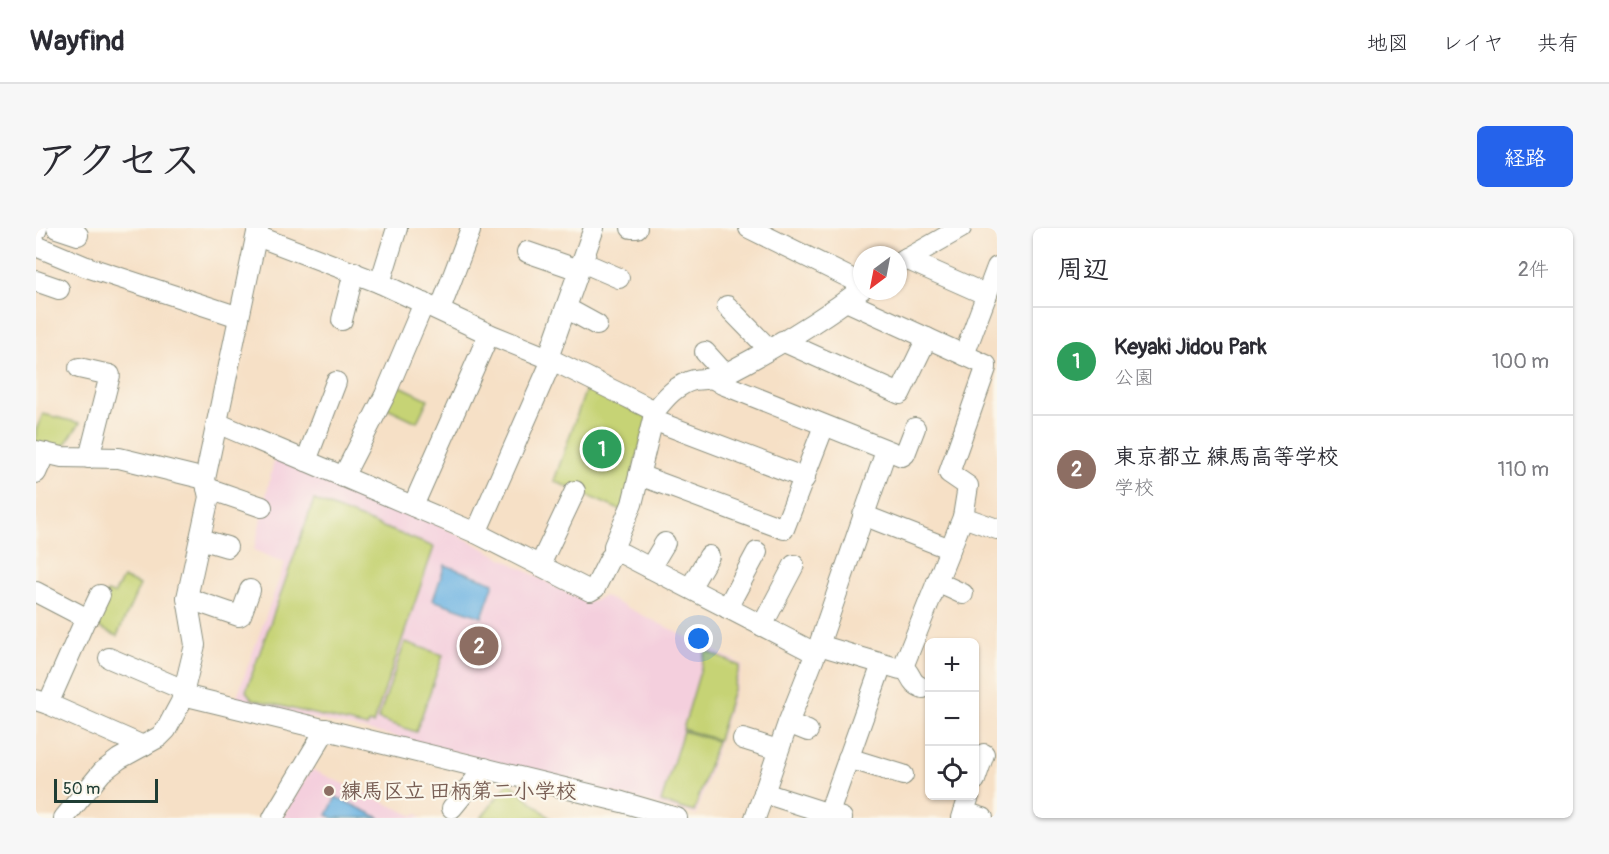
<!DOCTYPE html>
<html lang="ja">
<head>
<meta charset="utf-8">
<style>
	:root { --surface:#fff; --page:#f7f7f7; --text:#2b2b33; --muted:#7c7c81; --line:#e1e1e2; --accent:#2563eb }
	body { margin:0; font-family:Pangolin,"Klee One",sans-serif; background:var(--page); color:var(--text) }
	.controls { position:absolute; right:18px; bottom:18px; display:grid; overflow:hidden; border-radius:9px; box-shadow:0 2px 4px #0004 }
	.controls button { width:54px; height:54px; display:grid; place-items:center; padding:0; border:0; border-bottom:2px solid var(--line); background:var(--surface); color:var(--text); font:30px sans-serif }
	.compass { position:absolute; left:817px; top:18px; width:54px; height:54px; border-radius:50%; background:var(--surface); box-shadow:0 2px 4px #0004; rotate:212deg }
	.scale { position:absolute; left:18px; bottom:15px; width:104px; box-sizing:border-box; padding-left:6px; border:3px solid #1f3d34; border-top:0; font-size:16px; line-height:21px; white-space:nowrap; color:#1f3d34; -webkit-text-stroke:4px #fbf7ec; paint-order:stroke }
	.you { position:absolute; left:663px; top:411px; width:21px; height:21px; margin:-15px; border:4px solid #fff; border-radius:50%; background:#1a73e8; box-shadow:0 0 0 9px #1a73e833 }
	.badge { display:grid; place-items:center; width:39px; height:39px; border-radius:50%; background:var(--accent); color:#fff; font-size:20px; font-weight:700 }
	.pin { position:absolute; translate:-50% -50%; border:3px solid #fff; box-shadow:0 2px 6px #0006 }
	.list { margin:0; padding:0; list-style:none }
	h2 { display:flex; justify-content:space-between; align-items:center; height:78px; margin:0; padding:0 24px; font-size:26px }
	h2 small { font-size:20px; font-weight:400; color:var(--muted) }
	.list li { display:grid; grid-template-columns:39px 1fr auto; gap:18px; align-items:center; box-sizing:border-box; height:108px; padding:0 24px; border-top:2px solid var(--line) }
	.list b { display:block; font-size:22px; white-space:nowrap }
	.list p { margin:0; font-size:20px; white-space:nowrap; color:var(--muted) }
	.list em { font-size:20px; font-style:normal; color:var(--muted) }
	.icon { flex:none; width:33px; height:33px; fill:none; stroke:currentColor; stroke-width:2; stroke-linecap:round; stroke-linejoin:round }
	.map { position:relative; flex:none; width:961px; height:590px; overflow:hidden; border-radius:9px }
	header { display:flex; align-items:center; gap:36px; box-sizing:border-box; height:84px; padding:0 30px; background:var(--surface); border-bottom:2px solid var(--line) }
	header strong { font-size:28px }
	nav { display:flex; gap:33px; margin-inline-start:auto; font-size:21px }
	.intro { display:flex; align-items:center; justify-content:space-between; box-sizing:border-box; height:144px; padding:0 36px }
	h1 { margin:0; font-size:42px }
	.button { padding:15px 27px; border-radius:9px; background:var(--accent); color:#fff; font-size:21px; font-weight:700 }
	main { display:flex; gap:36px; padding:0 36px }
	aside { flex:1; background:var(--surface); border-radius:9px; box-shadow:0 2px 4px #0004 }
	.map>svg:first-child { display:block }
	.built { fill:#f4cfdd }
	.green { fill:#c6d375; stroke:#728854; stroke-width:1.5 }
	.water { fill:#6bb2e2; stroke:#45788b; stroke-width:1.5 }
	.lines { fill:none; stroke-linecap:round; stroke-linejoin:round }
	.minor-casing { stroke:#8a8e7d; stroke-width:22 }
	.minor { stroke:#fff; stroke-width:20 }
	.education-dot { fill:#8d6e63; stroke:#fbf7ec; stroke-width:2 }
	.labels { text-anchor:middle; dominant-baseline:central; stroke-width:4.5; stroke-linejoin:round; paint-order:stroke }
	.education-label { font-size:21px; font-weight:bold; fill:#785e54; stroke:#fbf7ec; text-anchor:start }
</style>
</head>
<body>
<header>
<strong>Wayfind</strong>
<nav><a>地図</a><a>レイヤ</a><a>共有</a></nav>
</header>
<div class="intro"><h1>アクセス</h1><a class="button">経路</a></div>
<main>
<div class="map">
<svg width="961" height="590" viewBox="0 0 961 590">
	<rect width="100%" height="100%" fill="#fbf7ec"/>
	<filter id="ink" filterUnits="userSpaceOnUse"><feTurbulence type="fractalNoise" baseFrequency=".0167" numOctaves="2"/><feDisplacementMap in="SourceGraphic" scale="12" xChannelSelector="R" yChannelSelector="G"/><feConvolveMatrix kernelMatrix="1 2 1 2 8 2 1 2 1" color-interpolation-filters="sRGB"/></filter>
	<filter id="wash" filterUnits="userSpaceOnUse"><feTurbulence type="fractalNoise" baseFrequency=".008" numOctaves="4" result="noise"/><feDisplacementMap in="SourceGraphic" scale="24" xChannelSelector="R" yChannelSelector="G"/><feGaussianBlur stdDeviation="1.35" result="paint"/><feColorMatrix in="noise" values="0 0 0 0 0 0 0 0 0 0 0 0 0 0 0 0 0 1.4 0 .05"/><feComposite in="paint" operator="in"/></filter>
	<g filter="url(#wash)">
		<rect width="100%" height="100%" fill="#f6e0c6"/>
		<g class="built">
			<path d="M239,228L407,299L551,375L568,368L707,437L660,587L353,507L199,474L249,335L218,322Z"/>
			<path d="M275,541L378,588L381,586L386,590H246Z"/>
		</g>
		<g class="green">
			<path d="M360,156L392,171L381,194L349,179Z"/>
			<path d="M551,158L612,190L586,283L518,253Z"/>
			<path d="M7,186L44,195L25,222L0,217V202Z"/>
			<path d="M278,272L398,319L337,496L333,495L331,499L216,471L210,463Z"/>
			<path d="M87,350L104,357L81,408L55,396L71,364L78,366Z"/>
			<path d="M369,414L407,427L380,504L342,491Z"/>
			<path d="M670,423L704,438L682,512L647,501Z"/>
			<path d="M647,503L681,513L658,584L625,574Z"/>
			<path d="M473,554L514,590H445Z"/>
		</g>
		<g class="water">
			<path d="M409,337L458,355L446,389L397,372Z"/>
			<path d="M300,569L344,590H298L291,587Z"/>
		</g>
	</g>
	<g filter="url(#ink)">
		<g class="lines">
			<g class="minor-casing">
				<g id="minor">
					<path d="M21,0L42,7"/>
					<path d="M595,0H601"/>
					<path d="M713,0L826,56"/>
					<path d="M0,3L1,0"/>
					<path d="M221,8L344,55L453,106L512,130L619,183C629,170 641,156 658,152C670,150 679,152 689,146C735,122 785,92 826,61"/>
					<path d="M0,18L48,38L203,89"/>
					<path d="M491,24L543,42"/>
					<path d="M870,31L951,67"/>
					<path d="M546,34L583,50"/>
					<path d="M862,36L925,0"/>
					<path d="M0,53L23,61"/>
					<path d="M344,55L361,0"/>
					<path d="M691,78L733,121"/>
					<path d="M530,80L561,97"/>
					<path d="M404,82L434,3"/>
					<path d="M306,92L318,44"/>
					<path d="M746,113L864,166L891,110"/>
					<path d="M669,124L689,146"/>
					<path d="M928,127L961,39"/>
					<path d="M512,130L558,0"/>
					<path d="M43,140L74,147L53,230"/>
					<path d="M678,151L686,156L866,228L869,226L879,200"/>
					<path d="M617,192L769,250"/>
					<path d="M181,195L440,305L554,363L559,360L574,330L578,326H587L779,425"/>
					<path d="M0,223L26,229L83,230L169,251"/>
					<path d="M270,233L300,154"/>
					<path d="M0,245L9,225"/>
					<path d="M603,247L748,301L788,198"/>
					<path d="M307,249L349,167L388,75"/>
					<path d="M171,260L226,279"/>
					<path d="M377,278L453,106"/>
					<path d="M827,287L914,321"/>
					<path d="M927,289L961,301"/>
					<path d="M440,305L516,132"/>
					<path d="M164,311L191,319"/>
					<path d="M578,326V318L596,276L619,183"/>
					<path d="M504,337L539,263"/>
					<path d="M614,340L629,315"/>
					<path d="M901,354L927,366"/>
					<path d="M654,360L673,328"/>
					<path d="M0,364L50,390L12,476"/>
					<path d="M151,370L203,388L205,387L214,362"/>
					<path d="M691,380L721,324"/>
					<path d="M50,390L54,388L64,367"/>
					<path d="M726,398L758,337"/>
					<path d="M783,417L864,441L867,439L927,289L932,258L913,245L950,140V137L810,73"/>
					<path d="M73,430L148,462"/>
					<path d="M867,439C877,447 873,455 887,460"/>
					<path d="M147,467L586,574L641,590"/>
					<path d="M0,472L12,476L107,518"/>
					<path d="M752,495L772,503"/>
					<path d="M707,511L742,522"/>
					<path d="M812,530L867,547"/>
					<path d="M939,552L948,526"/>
					<path d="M728,565L751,498L783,417L850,223"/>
					<path d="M416,580L449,540"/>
					<path d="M928,584L947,590"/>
					<path d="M793,585L846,436"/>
					<path d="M28,590L66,544L83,531L123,509L130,502L145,474L159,417L151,370L173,269L169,251L222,0"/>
					<path d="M237,590L290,501"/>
					<path d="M719,590L728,565L806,590"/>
					<path d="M926,590L933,568"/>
				</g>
			</g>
			<use href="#minor" class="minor"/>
		</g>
	</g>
	<circle class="education-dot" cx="293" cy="563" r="6"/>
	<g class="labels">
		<g class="education-label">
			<text x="305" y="563">練馬区立 田柄第二小学校</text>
		</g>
	</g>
</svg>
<div class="controls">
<button>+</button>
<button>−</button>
<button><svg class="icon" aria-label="locate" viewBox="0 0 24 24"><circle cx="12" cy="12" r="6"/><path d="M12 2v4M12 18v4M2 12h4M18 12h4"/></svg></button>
</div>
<svg class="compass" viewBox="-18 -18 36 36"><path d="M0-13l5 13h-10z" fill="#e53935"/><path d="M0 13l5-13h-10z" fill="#7c7c81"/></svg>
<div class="scale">50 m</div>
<div class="you"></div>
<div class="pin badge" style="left:566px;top:221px;background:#2e9e5b">1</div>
<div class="pin badge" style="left:443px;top:418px;background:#8d6e63">2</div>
</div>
<aside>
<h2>周辺<small>2件</small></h2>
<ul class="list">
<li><span class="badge" style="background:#2e9e5b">1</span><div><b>Keyaki Jidou Park</b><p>公園</p></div><em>100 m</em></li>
<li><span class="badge" style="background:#8d6e63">2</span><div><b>東京都立 練馬高等学校</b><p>学校</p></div><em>110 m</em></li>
</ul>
</aside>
</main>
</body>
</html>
